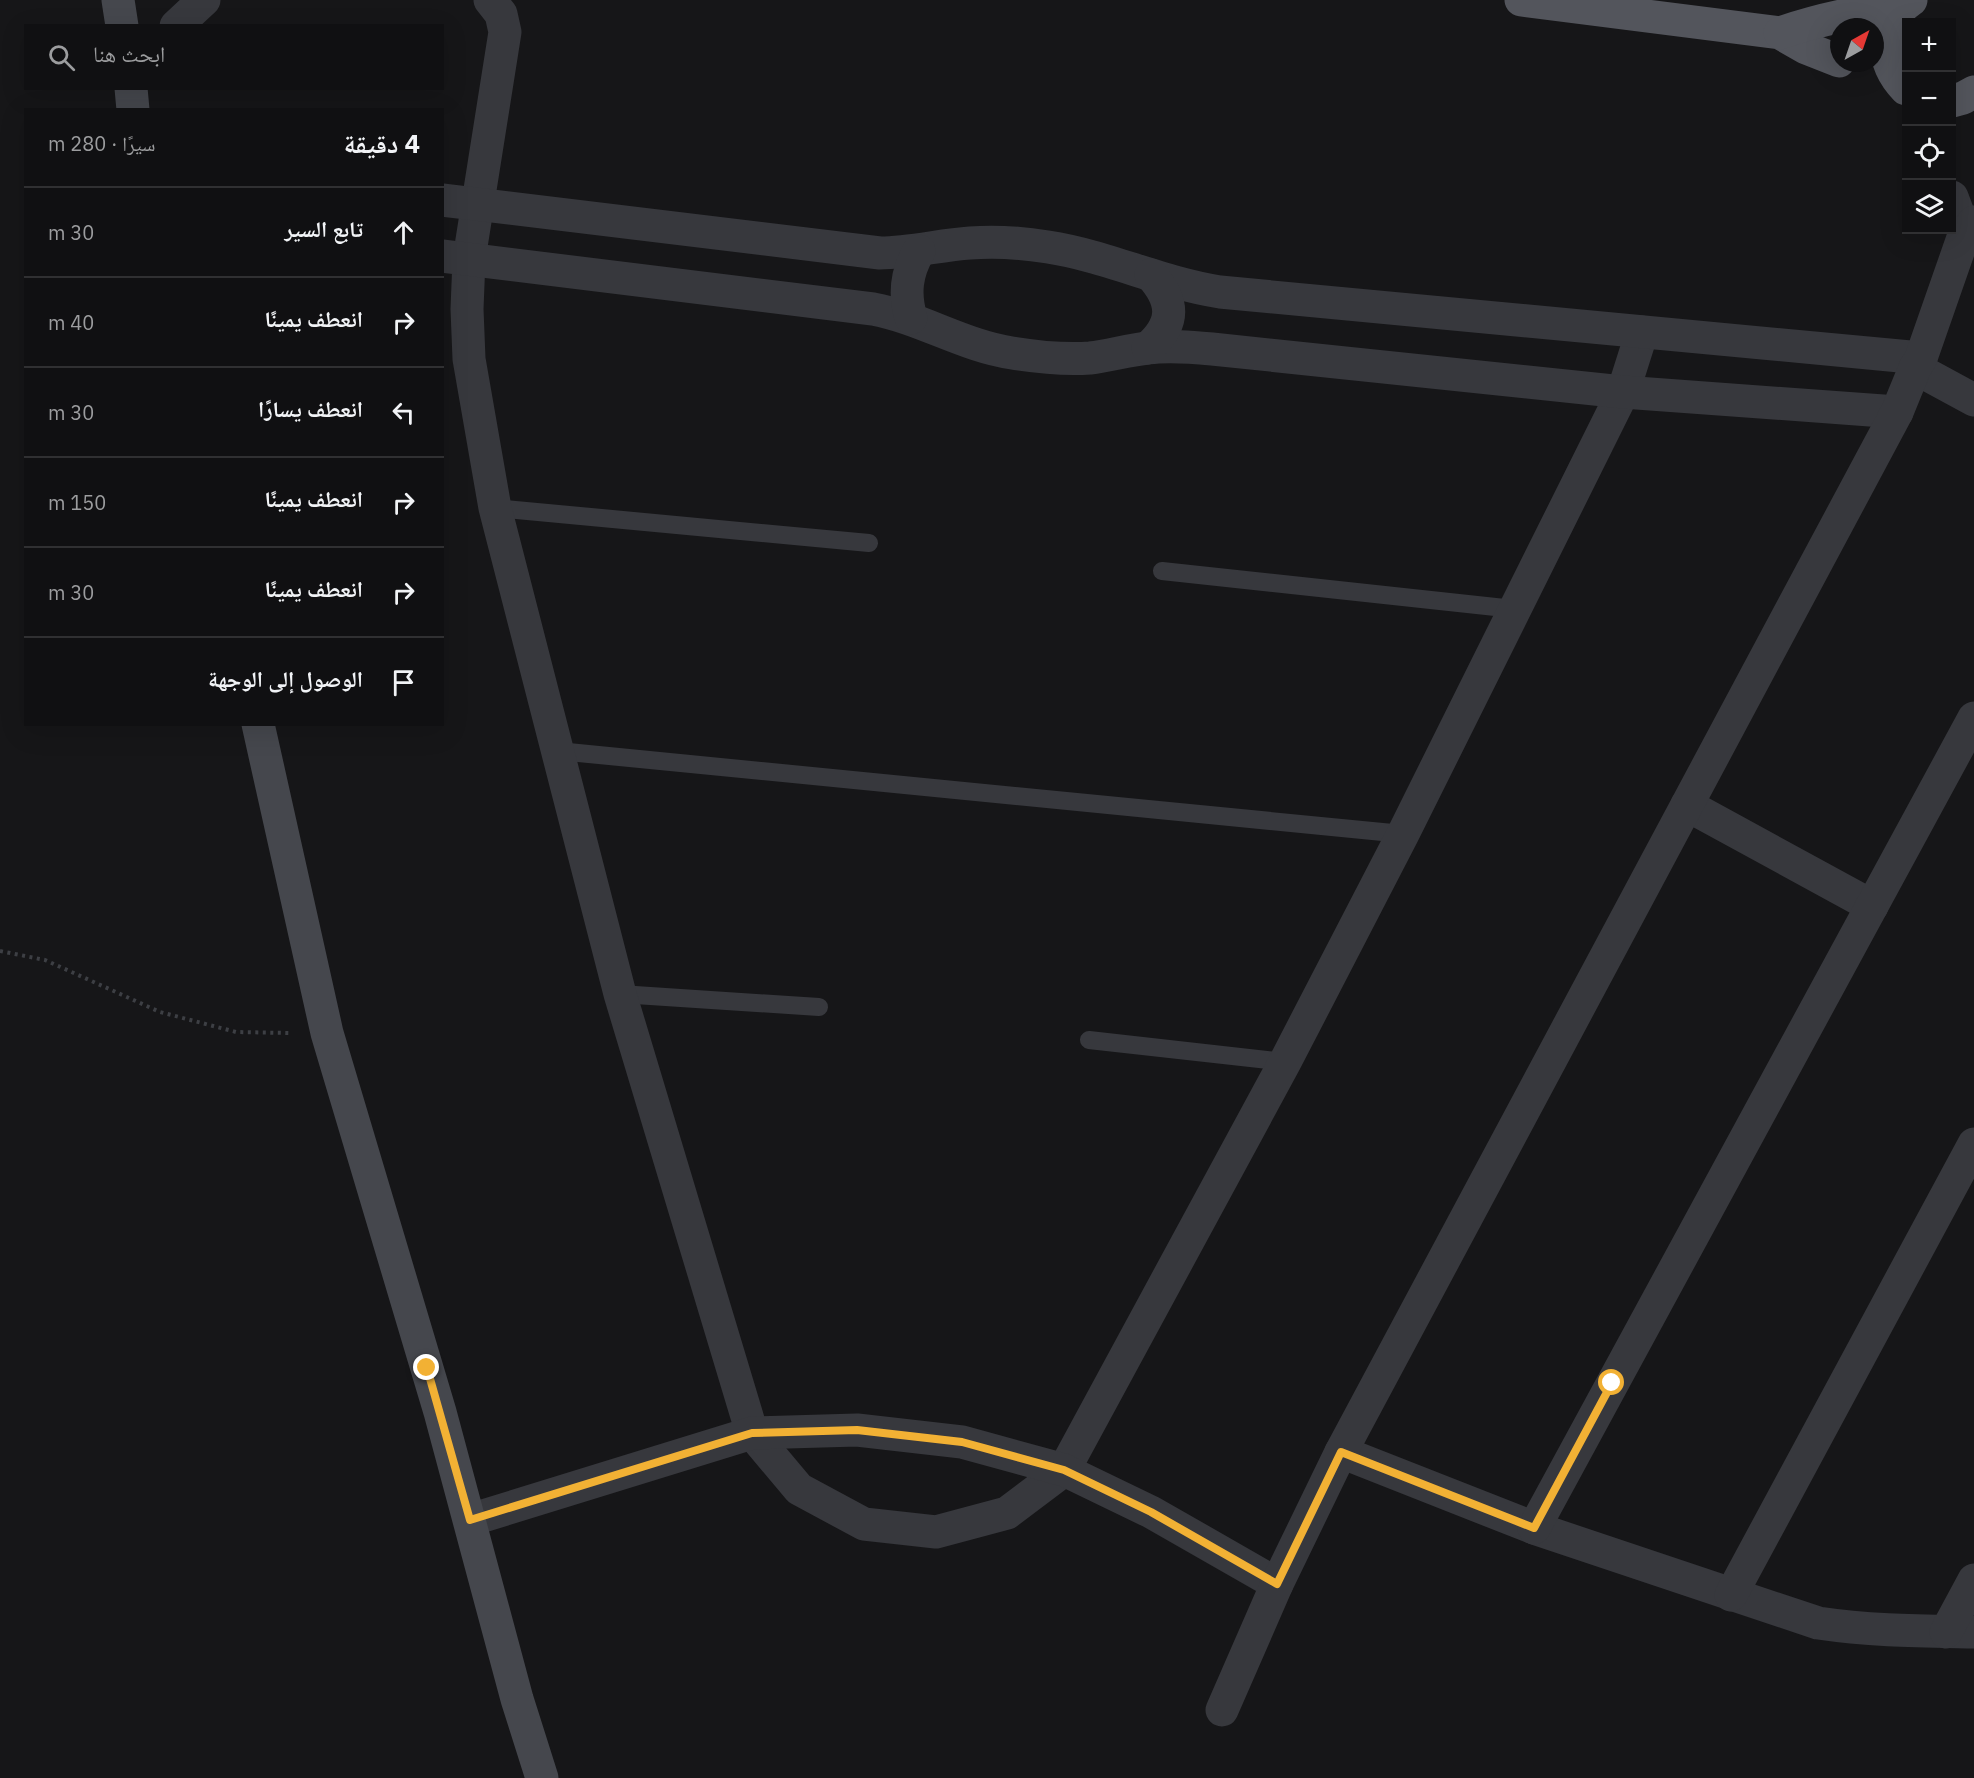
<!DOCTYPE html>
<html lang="ar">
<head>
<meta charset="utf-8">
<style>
	:root { --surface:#101012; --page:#19191b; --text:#f1f3f6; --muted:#9c9d9f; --line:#303032 }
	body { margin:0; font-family:"IBM Plex Sans","Noto Naskh Arabic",sans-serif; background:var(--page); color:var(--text); direction:rtl }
	.controls { position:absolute; right:18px; top:18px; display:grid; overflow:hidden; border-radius:0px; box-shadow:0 6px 24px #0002 }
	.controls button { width:54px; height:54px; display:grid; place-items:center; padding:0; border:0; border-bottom:2px solid var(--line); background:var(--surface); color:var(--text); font:30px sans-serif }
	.compass { position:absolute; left:1830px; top:18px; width:54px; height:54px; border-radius:50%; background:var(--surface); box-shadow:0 6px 24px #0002; rotate:40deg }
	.stop { position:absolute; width:18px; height:18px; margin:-14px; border:4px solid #f2b134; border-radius:50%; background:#fff }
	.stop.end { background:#f2b134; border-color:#fff; box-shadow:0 2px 6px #0008 }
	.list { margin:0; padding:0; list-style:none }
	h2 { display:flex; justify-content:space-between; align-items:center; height:78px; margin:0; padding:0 24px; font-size:26px }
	h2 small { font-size:20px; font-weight:400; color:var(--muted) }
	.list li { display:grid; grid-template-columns:39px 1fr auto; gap:18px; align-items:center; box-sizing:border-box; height:90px; padding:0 24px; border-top:2px solid var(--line) }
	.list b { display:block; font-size:22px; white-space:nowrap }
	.list em { font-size:20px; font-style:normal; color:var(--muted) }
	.icon { flex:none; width:33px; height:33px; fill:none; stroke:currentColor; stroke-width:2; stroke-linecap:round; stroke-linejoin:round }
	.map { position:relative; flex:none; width:1974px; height:1778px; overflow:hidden; direction:ltr }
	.search { position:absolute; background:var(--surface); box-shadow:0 6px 24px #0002; left:24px; top:24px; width:420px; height:66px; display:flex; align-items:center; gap:15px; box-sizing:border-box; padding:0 21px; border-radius:0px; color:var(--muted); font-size:22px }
	.panel { position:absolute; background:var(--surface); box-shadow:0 6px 24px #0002; left:24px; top:108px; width:420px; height:618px; border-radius:0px; direction:rtl }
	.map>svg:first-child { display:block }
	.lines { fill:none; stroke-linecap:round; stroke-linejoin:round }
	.path { stroke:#3d3f44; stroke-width:4; stroke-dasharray:3 4.5; stroke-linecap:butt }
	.lane { stroke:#37383d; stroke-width:18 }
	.street { stroke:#37383d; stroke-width:33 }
	.secondary { stroke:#45474d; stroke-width:33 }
	.primary { stroke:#53555c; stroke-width:33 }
	.route { stroke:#f2b134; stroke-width:8 }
</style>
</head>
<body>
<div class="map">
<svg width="1974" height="1778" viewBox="0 0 1974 1778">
	<rect width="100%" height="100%" fill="#161618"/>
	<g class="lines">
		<path class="path" d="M0,951L45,960L160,1012L236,1032L290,1033"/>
		<g class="lane">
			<path d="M495,508L869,543"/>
			<path d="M1162,571L1514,609"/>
			<path d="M558,751L1403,834"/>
			<path d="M620,994L819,1007"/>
			<path d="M1089,1040L1285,1062"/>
		</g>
		<g class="street">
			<path d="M490,0L501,14L505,32L469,259L467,309L469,359L495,508L620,994L752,1433L799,1489L864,1524L936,1532L1007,1513L1064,1470L1285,1062L1403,834L1623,392L1642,332"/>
			<path d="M176,26L204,0"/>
			<path d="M1952,197L1965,232"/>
			<path d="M442,200L880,253C910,253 940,245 970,243C996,241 1023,243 1048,247C1107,256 1161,283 1220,292L1921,358"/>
			<path d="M442,256L873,309C921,318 964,346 1012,353C1037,357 1064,360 1090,358C1109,356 1128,350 1148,348C1169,345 1191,347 1212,349L1623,392L1897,412"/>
			<path d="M911,318C904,294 906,273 919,251"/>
			<path d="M1148,348C1175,324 1175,302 1151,275"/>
			<path d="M1915,368L1974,400"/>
			<path d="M1687,805L1872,906"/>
			<path d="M1341,1452L1534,1528L1818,1623C1872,1631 1920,1631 1974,1632"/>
			<path d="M470,1520L752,1433L857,1430L962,1442L1064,1470L1151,1512L1277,1584"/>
			<path d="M1534,1528L1974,718"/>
			<path d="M1731,1595L1974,1144"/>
			<path d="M1946,1632L1974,1580"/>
			<path d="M1222,1710L1277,1584L1341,1452L1897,412L1915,368L1921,358L1965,232L1974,222"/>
		</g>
		<g class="secondary">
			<path d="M118,0L122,26"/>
			<path d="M131,88L133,110"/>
			<path d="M258,724L327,1033L440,1412L517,1699L542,1778"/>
		</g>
		<g class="primary">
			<path d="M1521,0L1780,33L1806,48L1839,61"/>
			<path d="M1780,33C1820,19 1860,11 1902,6"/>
			<path d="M1906,89C1880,62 1878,23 1911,0"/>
			<path d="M1952,101L1963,98L1974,92"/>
		</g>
	</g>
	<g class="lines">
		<path class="route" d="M427,1368L470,1520L752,1433L857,1430L962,1442L1064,1470L1151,1512L1277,1584L1341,1452L1534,1528L1612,1383"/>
	</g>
</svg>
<div class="controls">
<button>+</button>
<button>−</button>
<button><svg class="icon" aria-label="locate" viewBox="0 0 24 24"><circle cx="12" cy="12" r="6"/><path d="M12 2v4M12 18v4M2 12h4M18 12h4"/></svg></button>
<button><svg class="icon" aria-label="layers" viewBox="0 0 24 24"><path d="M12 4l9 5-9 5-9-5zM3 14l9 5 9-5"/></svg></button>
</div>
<svg class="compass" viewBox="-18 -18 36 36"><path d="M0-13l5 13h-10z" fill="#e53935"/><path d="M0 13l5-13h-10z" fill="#9c9d9f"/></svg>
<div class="stop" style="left:1612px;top:1383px"></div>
<div class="stop end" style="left:427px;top:1368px"></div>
<div class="search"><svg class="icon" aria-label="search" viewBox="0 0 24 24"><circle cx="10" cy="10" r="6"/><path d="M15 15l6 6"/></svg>ابحث هنا</div>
<section class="panel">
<h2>4 دقيقة<small>سيرًا · 280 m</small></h2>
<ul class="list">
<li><svg class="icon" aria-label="ahead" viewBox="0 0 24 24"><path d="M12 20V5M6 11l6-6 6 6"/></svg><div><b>تابع السير</b></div><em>30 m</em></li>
<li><svg class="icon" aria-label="right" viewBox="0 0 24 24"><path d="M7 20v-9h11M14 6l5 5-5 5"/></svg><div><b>انعطف يمينًا</b></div><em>40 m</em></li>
<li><svg class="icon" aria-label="left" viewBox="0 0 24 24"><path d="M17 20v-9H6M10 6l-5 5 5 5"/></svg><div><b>انعطف يسارًا</b></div><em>30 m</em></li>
<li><svg class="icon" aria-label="right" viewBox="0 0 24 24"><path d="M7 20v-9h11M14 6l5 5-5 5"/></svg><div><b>انعطف يمينًا</b></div><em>150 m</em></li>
<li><svg class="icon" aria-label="right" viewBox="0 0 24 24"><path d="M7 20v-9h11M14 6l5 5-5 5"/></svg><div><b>انعطف يمينًا</b></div><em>30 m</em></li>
<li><svg class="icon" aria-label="arrive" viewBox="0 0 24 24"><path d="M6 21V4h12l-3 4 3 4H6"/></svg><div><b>الوصول إلى الوجهة</b></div></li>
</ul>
</section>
</div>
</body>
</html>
